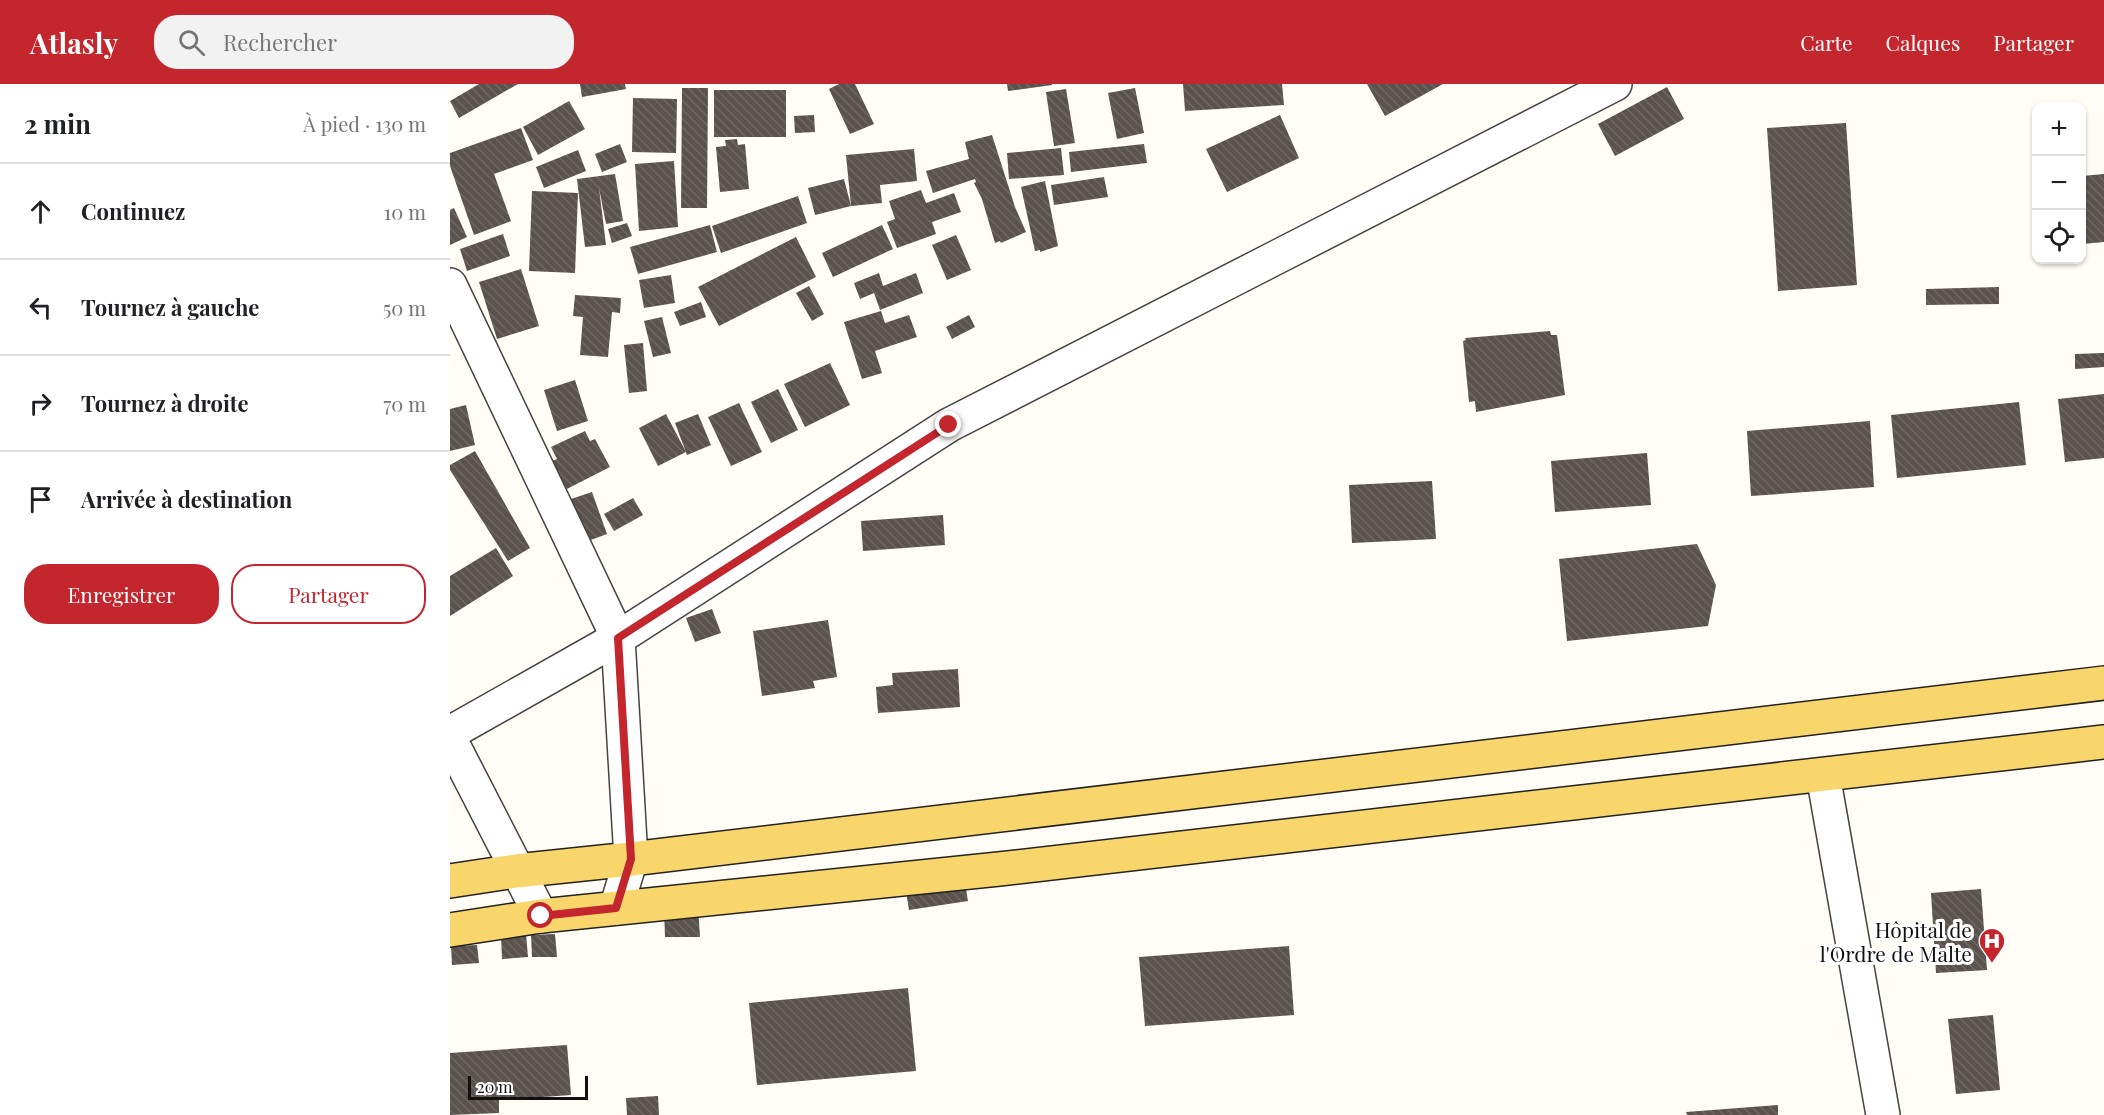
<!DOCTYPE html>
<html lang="fr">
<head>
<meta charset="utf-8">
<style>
	:root { --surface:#fff; --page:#f2f2f2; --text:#202124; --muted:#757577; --line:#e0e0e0; --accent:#c4262e }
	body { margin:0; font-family:"Playfair Display",serif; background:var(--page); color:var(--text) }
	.controls { position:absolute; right:18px; top:18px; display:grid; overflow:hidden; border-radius:12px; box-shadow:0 2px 4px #0004 }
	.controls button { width:54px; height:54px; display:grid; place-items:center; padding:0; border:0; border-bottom:2px solid var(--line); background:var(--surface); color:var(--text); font:30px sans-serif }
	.scale { position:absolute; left:18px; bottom:15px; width:120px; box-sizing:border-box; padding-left:6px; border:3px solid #111; border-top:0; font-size:16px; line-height:21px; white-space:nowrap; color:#111; -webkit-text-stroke:4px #fff; paint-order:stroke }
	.stop { position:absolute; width:18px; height:18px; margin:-14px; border:4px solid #c4262e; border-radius:50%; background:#fff }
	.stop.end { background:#c4262e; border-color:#fff; box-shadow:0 2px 6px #0008 }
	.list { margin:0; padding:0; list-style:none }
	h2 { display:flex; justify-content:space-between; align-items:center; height:78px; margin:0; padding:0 24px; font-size:26px }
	h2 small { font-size:20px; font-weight:400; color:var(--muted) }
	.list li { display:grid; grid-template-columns:39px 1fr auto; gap:18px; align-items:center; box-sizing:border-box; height:96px; padding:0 24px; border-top:2px solid var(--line) }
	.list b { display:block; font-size:22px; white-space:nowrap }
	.list em { font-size:20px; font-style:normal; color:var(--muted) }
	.actions { display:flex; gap:12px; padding:18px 24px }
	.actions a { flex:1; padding:14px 0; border:2px solid var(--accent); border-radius:24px; text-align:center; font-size:21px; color:var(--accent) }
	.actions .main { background:var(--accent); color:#fff }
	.icon { flex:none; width:33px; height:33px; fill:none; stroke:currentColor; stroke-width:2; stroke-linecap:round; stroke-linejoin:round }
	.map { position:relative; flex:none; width:1654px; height:1031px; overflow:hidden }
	header { display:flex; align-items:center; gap:36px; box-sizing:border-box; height:84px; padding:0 30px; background:var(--accent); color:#fff }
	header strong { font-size:28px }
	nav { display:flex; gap:33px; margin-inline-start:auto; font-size:21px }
	.search { width:420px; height:54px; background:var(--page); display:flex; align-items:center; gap:15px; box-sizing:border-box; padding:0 21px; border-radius:24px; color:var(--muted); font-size:22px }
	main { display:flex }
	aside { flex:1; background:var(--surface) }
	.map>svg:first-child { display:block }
	.building { fill:url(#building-back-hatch) }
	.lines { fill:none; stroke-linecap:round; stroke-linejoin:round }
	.minor-casing { stroke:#444; stroke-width:36 }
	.major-casing { stroke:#222; stroke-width:36 }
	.minor { stroke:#fff; stroke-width:33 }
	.major { stroke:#f9d66b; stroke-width:33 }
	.route { stroke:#c4262e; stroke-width:8 }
	.labels { text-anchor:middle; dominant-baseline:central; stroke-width:6; stroke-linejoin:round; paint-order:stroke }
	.poi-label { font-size:21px; fill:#111; stroke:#fff; text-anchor:end }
</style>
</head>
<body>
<header>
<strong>Atlasly</strong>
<div class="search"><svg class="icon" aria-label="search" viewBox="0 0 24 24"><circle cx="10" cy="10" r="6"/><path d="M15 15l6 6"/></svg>Rechercher</div>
<nav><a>Carte</a><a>Calques</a><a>Partager</a></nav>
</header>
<main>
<aside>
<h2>2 min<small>À pied · 130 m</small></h2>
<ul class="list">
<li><svg class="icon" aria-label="ahead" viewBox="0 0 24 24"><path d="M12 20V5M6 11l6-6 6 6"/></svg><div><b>Continuez</b></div><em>10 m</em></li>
<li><svg class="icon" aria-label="left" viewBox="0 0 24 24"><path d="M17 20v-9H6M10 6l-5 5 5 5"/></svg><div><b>Tournez à gauche</b></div><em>50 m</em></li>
<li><svg class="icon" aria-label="right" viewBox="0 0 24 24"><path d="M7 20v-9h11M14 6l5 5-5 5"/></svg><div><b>Tournez à droite</b></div><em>70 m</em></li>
<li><svg class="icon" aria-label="arrive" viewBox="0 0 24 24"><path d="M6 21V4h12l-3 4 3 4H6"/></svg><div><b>Arrivée à destination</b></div></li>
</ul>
<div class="actions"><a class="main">Enregistrer</a><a>Partager</a></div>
</aside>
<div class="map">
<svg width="1654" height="1031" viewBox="0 0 1654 1031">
	<defs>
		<pattern id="building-back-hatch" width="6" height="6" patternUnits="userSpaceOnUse" patternTransform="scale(1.5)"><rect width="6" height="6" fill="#5a524d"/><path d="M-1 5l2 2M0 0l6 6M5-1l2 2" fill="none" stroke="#6d6662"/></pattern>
	</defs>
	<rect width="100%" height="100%" fill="#fffdf5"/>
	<g class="building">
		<path d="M29,0H68L9,34L0,17Z"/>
		<path d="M130,0H175L176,5L132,13Z"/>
		<path d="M389,0H405L424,40L400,50L379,5Z"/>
		<path d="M557,0H602V1L558,7Z"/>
		<path d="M733,0H832L834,21L735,27Z"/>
		<path d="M917,0H993L935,32Z"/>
		<path d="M1217,3L1234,35L1165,72L1148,40Z"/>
		<path d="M232,4H258L257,124H231Z"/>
		<path d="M685,4L694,49L667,55L658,9Z"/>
		<path d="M616,5L625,59L604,62L596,8Z"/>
		<rect x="264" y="6" width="72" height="47"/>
		<path d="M183,14L227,15L226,69L182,68Z"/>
		<path d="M119,17L135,45L88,71L73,43Z"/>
		<path d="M364,31L365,48L345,49L344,32Z"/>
		<path d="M830,31L849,74L777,108L756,65Z"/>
		<path d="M1396,39L1407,201L1328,207L1317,44Z"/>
		<path d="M71,44L83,76L44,90L61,137L24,151L0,82V69Z"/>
		<path d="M542,51L565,123L576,148L551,159L550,157L545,159L532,115L524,99L526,98L525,95L483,109L476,87L519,75L515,58Z"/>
		<path d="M287,55L288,61L295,60L299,105L270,108L266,63L276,62L275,56Z"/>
		<path d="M170,60L177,78L152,88L145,70Z"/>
		<path d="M694,60L697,79L621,88L619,68Z"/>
		<path d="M611,64L614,91L559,95L557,69Z"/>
		<path d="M464,65L467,97L430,101L432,119L401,122L396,71Z"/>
		<path d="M128,66L136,87L94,104L86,83Z"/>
		<path d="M224,77L228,143L189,147L185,80Z"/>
		<path d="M165,90L173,137L156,140L149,104L156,161L135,163L127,95Z"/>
		<path d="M1654,90V158L1632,160V92Z"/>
		<path d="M654,93L658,113L604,121L601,101Z"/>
		<path d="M394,95L401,122L365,131L358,104Z"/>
		<path d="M595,97L608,162L590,168V166L585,167L571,103Z"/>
		<path d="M471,106L476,119L504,109L511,128L482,138L486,150L447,164L437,138L445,135L439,117Z"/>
		<path d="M82,107L128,109L125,189L79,187Z"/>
		<path d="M348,112L357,139L271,169L262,142Z"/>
		<path d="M4,124L17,153L0,161V126Z"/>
		<path d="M177,139L182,152L162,159L158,145Z"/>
		<path d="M260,141L267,168L188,190L180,163Z"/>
		<path d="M432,141L443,165L383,193L372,169Z"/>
		<path d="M53,150L60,172L17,187L10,165Z"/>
		<path d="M506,151L521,186L497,196L482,161Z"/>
		<path d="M346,153L366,193L269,242L248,203Z"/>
		<path d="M71,185L89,242L47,255L29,198Z"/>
		<path d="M429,189L433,202L466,189L473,209L430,226L424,209L410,215L404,199Z"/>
		<path d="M221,191L225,219L194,224L189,196Z"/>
		<path d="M359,202L374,230L362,237L346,209Z"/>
		<path d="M1549,203V220L1476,221V205Z"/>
		<path d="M125,211L171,214L170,229L162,228L158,273L130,271L133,233L123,232Z"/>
		<path d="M251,218L256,233L230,242L224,228Z"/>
		<path d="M431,227L435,239L459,231L467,253L425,267L432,289L412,295L394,238Z"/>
		<path d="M519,231L525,243L502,255L496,243Z"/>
		<path d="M212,233L221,269L203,273L194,237Z"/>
		<path d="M1100,247L1101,251H1107L1115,311L1026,328L1025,317L1019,318L1013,257L1016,256L1015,254Z"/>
		<path d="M193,259L197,307L179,309L174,261Z"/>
		<path d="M1654,269V283L1625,285V270Z"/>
		<path d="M380,279L400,321L355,343L334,300Z"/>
		<path d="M125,296L138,337L107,347L94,306Z"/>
		<path d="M328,305L348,346L321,359L301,318Z"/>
		<path d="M1654,310V374L1615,378L1608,315Z"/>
		<path d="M1569,318L1576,381L1447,394L1441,331Z"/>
		<path d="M289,319L312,368L281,382L258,333Z"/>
		<path d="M16,321L25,361L0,367V325Z"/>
		<path d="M216,330L236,368L208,382L189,344Z"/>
		<path d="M248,330L261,361L237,371L225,339Z"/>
		<path d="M1420,337L1424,403L1301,412L1297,347Z"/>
		<path d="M135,347L140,357L145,355L160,383L107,410L92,381L107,375L101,363Z"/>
		<path d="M25,367L80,464L58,477L0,386V381Z"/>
		<path d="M1197,369L1201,421L1105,428L1101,377Z"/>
		<path d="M982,397L986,455L902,459L899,401Z"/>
		<path d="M142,408L157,450L127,461L112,418Z"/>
		<path d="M183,414L193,431L164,447L154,430Z"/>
		<path d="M493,431L495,461L413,467L411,437Z"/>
		<path d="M1247,460L1266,501L1258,542L1117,557L1109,475Z"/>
		<path d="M46,464L63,492L0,532V492Z"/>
		<path d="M262,525L271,549L245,558L236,534Z"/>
		<path d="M378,536L387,593L363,597L365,604L312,612L303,547Z"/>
		<path d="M508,585L510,623L428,629L426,603L443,601L442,589Z"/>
		<path d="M514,793L518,817L459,826L455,801Z"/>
		<path d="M1531,805L1537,886L1486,889L1481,809Z"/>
		<path d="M248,823L250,853H215L214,824Z"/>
		<path d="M76,850L78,873L52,875L51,851Z"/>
		<path d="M105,850L107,873H82L81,851Z"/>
		<path d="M27,861L29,879L2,881L1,862Z"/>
		<path d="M839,862L844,931L695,942L689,873Z"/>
		<path d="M458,904L466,987L307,1001L299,919Z"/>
		<path d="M1543,931L1550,1006L1506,1010L1498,935Z"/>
		<path d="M117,961L121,1011L49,1016V1029L0,1031V969Z"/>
		<path d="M208,1012L209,1031H177L176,1014Z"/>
		<path d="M1328,1021V1031H1237L1236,1028Z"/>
	</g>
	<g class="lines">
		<g class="minor-casing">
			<g id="minor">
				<path d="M0,201L168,554L181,775L166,824"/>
				<path d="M0,649L168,554L499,341L1165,0"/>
				<path d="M0,655L91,832"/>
				<path d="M1373,691L1433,1031"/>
			</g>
		</g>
		<g class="major-casing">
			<g id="major">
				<path d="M0,797L66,787L181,775L1654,599"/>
				<path d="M0,846L91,832L549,785L1654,658"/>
			</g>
		</g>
		<use href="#minor" class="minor"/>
		<use href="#major" class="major"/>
	</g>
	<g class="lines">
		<path class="route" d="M91,832L166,824L181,775L168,554L499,341"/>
	</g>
	<defs>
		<g id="hospital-pin" transform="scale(1.35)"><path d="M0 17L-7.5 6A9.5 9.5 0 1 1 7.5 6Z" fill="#c4262e" stroke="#fff"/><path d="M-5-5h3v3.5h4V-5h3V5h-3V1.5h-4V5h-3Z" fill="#fff"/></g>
	</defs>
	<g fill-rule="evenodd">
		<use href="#hospital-pin" x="1542" y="857"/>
	</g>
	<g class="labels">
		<g class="poi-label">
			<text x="1522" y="845">Hôpital de<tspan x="1522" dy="24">l'Ordre de Malte</tspan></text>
		</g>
	</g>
</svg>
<div class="controls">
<button>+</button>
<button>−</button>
<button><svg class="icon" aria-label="locate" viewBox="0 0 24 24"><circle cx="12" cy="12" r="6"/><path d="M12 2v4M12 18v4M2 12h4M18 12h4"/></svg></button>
</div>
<div class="scale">20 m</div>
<div class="stop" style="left:91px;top:832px"></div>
<div class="stop end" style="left:499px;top:341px"></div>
</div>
</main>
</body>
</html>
